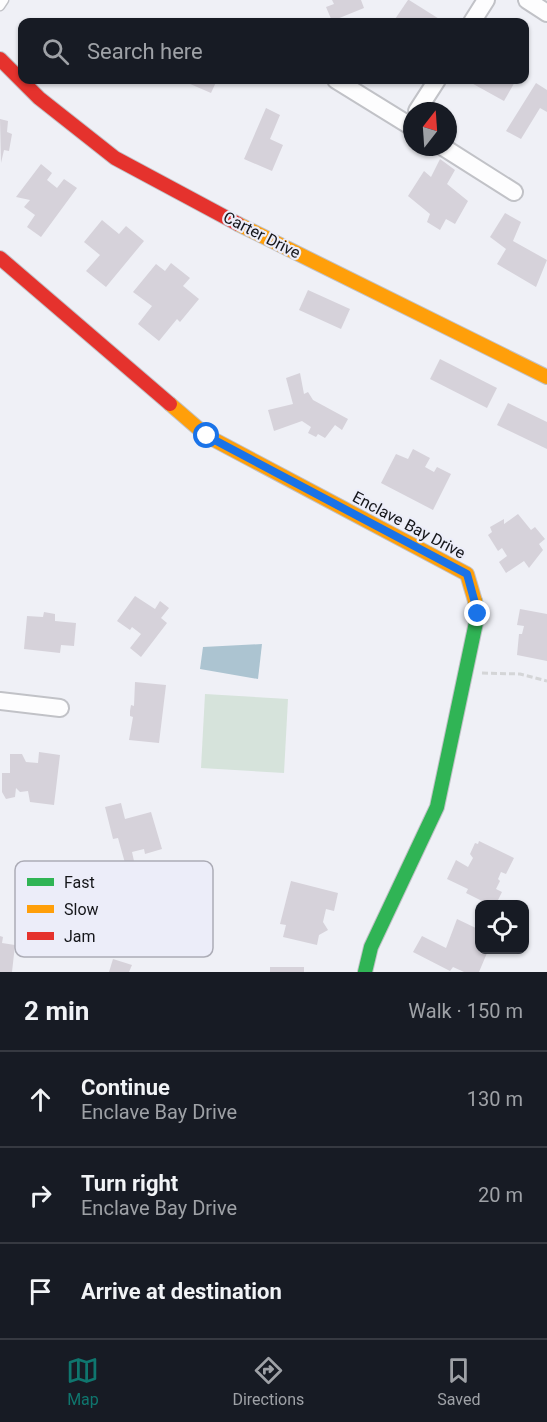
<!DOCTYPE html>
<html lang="en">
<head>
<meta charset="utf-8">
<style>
	:root { --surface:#171b24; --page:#20242c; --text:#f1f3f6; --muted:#9ea1a6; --line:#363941; --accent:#0f766e }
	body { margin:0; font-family:Roboto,sans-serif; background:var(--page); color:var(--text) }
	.controls { position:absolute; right:18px; bottom:18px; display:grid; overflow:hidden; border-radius:12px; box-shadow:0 2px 4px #0004 }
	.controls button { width:54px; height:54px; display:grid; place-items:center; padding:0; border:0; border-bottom:2px solid var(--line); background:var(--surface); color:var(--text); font:30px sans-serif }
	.compass { position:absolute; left:403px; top:102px; width:54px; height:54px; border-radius:50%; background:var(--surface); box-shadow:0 2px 4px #0004; rotate:17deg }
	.stop { position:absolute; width:18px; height:18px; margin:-14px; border:4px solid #1a73e8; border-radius:50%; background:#fff }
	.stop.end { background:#1a73e8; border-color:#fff; box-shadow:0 2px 6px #0008 }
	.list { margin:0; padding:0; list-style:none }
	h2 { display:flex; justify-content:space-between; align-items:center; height:78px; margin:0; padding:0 24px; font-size:26px }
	h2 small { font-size:20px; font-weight:400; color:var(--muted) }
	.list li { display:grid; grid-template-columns:39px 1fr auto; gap:18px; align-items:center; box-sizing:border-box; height:96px; padding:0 24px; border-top:2px solid var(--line) }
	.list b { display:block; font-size:22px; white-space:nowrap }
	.list p { margin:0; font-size:20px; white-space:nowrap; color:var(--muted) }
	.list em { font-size:20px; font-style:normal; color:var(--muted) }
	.icon { flex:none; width:33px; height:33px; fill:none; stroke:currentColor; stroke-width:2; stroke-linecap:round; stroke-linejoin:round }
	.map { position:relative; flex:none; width:547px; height:972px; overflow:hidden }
	.search { position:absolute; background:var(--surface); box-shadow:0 2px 4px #0004; left:18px; right:18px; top:18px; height:66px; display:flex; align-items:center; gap:15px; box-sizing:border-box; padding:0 21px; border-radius:12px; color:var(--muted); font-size:22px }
	.sheet { height:366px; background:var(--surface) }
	nav { display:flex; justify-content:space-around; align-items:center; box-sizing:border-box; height:84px; border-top:2px solid var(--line); background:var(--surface); font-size:16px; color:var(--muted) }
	nav a { display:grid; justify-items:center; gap:3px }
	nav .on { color:var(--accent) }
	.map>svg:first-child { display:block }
	.green { fill:#d6e3db }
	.water { fill:#acc4d1 }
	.building { fill:#d6d2da }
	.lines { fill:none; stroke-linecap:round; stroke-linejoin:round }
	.lane-casing { stroke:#c1c2c7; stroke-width:11 }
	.street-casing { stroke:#c1c2c7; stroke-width:20 }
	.fast-casing { stroke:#c1c2c7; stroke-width:16 }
	.slow-casing { stroke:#c1c2c7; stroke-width:16 }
	.jam-casing { stroke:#c1c2c7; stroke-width:16 }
	.path { stroke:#d4d5d7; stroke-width:3; stroke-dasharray:6 3; stroke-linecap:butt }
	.lane { stroke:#fdfdfe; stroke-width:8 }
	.street { stroke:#fdfdfe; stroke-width:16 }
	.fast { stroke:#30b455; stroke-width:14 }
	.slow { stroke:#ff9f0a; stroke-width:14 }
	.jam { stroke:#e5322d; stroke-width:14 }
	.route { stroke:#1a73e8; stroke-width:8 }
	.labels { text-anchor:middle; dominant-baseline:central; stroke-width:4.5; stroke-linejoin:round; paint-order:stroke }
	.street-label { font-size:16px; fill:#15161a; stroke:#ecedf9 }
	.key { fill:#ecedf9; stroke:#acacb6; stroke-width:1.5 }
	.key-label { font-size:16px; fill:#15161a }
</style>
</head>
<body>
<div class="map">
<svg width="547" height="972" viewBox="0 0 547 972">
	<rect width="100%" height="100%" fill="#eff0f6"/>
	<path class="green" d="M205,694L288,699L284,773L201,768Z"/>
	<path class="water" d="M262,644L258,679L200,669L203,647Z"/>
	<g class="building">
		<path d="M332,0H361L364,8L332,21L326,7L334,4Z"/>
		<path d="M408,0H409L444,22H393Z"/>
		<path d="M181,80H217L211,93Z"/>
		<path d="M466,80H516L504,101Z"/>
		<path d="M536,83L547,90V112L540,108L521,139L506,131Z"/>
		<path d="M266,108L280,115L270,139L283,145L272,171L244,159Z"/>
		<path d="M0,119L8,121L7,132L12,134L9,151L4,150L1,163Z"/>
		<path d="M440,159L455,170L447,184L468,201L455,224L446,219L440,230L427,222L430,214L408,196L424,171L431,177Z"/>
		<path d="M41,164L52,173L47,180L57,188L64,179L77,188L41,237L27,227L35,215L24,207L30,200L16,197Z"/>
		<path d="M505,213L521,222L513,241L547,260L536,287L497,264L506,249L490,237Z"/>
		<path d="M102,220L119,234L126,226L144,241L106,287L86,271L100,255L84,242Z"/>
		<path d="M171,263L190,278L183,286L199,299L180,322L177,319L159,341L138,324L152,306L133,292L156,264L165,271Z"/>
		<path d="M308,290L350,309L341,329L299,310Z"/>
		<path d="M440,359L497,388L487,408L430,379Z"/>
		<path d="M300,373L304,394L308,392L313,400L348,419L342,430L335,425L325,438L318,434L316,437L308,433L311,427L302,421L274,431L268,410L293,404L286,378Z"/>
		<path d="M508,403L547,422V449L497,425Z"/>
		<path d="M413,449L430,458L425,467L434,472L437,467L451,474L433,510L381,483L396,454L408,459Z"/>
		<path d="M518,514L531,530L535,527L545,539L539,544L543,550L529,568L524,561L506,573L499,562L507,556L502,548L498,551L488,535L492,532L490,527L504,519V524Z"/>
		<path d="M135,596L155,609L160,601L169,608L161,618L167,623L141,657L130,648L141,634L132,627L130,630L117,621Z"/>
		<path d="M520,609L547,614V661L517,655L519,634H522L524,626L517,625Z"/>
		<path d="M44,612L55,614V621L76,623L74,646L61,645L60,653L24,649L27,616L43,617Z"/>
		<path d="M135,682L166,685L159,743L129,740L133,717L130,716V711L131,705L134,706Z"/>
		<path d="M39,752L60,755L54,805L30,802L28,791L20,792L16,788L15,797L6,799L2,792V773H10V754H22L26,762L38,763Z"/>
		<path d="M121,803L125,819L151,812L162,849L145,854L144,849L132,852L134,861L125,863L118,838L113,839L105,807Z"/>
		<path d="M479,841L514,858L506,874L501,872L498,879L500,881L496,889L502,892L496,904H488L466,893L468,889L447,879L456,860L468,867L473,858L470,854L475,843L478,844Z"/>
		<path d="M291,881L338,893L334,911L326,909L323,922L328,930L319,935L317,945L283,937L286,925L280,924Z"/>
		<path d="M457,919L480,930V950H487V953L479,972H464L453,967L450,971L413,952L422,936L446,948Z"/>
		<path d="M0,936L3,937L2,943L15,945L12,972H0Z"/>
		<path d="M113,959L132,965L129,972H109Z"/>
		<rect x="270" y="967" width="34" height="5"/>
	</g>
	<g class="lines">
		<g class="lane-casing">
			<path id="lane" d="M0,6L4,0"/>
		</g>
		<g class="street-casing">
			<g id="street">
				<path d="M527,0L547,13"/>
				<path d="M472,22L486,0"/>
				<path d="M336,80L412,127"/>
				<path d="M417,111L437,80"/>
				<path d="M443,147L514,192"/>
				<path d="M0,701L60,708"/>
			</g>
		</g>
		<g class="fast-casing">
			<path id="fast" d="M365,972L371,947L437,807L478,613L475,601"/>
		</g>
		<g class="slow-casing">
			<g id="slow">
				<path d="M238,224L547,377"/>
				<path d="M170,404L207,436L467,574L475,601"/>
			</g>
		</g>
		<g class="jam-casing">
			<g id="jam">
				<path d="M0,59L39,98L115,158L238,224"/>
				<path d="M0,258L170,404"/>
			</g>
		</g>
		<path class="path" d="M482,673L520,674L547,681"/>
		<use href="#lane" class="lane"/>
		<use href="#street" class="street"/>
		<use href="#fast" class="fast"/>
		<use href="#slow" class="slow"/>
		<use href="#jam" class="jam"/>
	</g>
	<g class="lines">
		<path class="route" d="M207,436L467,574L478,614"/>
	</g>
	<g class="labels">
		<g class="street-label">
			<text transform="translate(262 235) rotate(27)">Carter Drive</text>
			<text transform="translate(409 525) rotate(28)">Enclave Bay Drive</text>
		</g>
	</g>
	<rect x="15" y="861" width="198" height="96" rx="9" class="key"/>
	<rect x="27" y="878" width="27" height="8" fill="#30b455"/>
	<rect x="27" y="905" width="27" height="8" fill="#ff9f0a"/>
	<rect x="27" y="932" width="27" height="8" fill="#e5322d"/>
	<g class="key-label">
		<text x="64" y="888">Fast</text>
		<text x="64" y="915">Slow</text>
		<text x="64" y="942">Jam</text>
	</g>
</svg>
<div class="controls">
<button><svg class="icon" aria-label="locate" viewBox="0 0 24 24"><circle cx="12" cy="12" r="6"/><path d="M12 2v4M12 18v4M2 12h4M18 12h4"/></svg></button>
</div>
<svg class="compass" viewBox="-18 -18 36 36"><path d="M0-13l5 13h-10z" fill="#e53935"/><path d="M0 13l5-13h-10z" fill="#9ea1a6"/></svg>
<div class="stop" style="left:207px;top:436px"></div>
<div class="stop end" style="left:478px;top:614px"></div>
<div class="search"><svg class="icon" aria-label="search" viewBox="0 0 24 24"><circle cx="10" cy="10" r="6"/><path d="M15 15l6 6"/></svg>Search here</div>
</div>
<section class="sheet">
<h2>2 min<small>Walk · 150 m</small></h2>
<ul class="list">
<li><svg class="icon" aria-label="ahead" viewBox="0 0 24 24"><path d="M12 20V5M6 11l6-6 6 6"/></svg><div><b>Continue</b><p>Enclave Bay Drive</p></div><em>130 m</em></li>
<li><svg class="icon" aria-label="right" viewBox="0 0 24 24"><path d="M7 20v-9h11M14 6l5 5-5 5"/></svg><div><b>Turn right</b><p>Enclave Bay Drive</p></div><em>20 m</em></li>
<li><svg class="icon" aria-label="arrive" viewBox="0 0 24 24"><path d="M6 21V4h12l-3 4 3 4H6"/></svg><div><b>Arrive at destination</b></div></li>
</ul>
</section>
<nav>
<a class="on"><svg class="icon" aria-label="map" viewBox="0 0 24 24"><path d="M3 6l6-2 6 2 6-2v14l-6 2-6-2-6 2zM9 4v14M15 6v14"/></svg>Map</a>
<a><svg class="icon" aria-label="directions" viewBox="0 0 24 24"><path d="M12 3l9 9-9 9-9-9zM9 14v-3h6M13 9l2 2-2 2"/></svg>Directions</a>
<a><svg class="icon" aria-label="saved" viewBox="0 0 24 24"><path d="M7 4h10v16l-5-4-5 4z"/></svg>Saved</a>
</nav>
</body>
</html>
